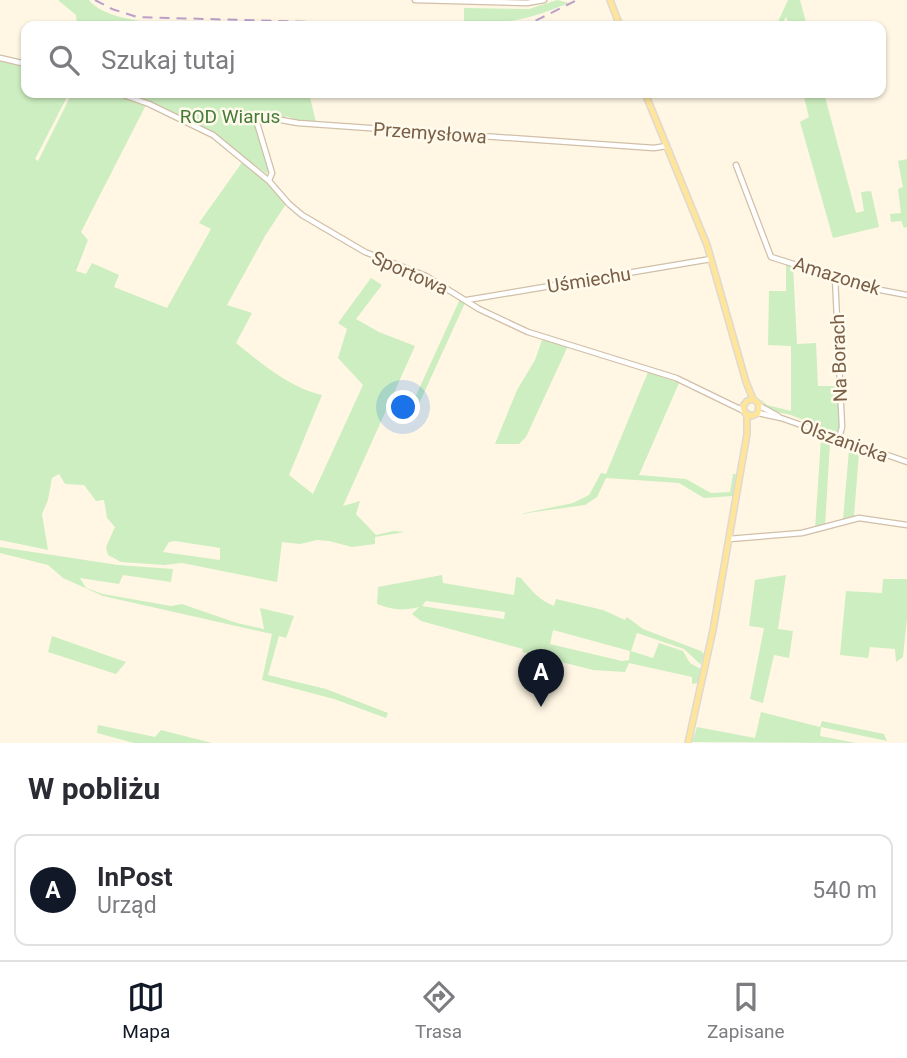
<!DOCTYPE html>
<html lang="pl">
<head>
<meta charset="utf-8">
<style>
	:root { --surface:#fff; --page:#f2f2f3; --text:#2b2b33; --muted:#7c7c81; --line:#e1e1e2; --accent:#111827 }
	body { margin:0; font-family:Roboto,sans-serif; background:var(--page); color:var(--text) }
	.you { position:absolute; left:404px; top:408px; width:24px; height:24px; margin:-18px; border:5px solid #fff; border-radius:50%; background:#1a73e8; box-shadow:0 0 0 10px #1a73e833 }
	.badge { display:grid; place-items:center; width:46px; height:46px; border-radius:50%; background:var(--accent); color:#fff; font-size:23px; font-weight:700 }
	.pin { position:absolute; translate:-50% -58px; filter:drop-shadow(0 2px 4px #0008) }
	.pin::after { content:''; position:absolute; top:37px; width:24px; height:21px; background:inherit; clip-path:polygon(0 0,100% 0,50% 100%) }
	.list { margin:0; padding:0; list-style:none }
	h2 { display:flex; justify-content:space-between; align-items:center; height:91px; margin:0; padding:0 28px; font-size:30px }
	h2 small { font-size:23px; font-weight:400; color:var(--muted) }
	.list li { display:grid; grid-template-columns:46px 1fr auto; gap:21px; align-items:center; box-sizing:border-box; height:112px; margin:0 14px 14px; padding:0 14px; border:2px solid var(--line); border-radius:14px }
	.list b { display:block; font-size:26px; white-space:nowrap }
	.list p { margin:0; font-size:23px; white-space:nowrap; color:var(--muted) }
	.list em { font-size:23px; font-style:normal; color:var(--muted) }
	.icon { flex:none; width:38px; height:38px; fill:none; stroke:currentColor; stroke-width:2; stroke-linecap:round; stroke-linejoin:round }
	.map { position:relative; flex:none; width:907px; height:743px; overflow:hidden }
	.search { position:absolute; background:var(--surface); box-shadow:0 2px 5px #0004; left:21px; right:21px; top:21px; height:77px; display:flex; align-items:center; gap:18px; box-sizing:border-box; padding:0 24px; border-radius:14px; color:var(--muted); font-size:26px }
	.sheet { height:217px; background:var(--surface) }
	nav { display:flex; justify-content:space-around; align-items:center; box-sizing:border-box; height:98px; border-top:2px solid var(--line); background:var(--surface); font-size:19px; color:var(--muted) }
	nav a { display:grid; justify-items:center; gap:4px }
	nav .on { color:var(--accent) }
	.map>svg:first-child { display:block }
	.green { fill:#cdeec0; fill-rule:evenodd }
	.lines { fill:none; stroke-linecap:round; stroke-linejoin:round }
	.minor-casing { stroke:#d1bfa8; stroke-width:7 }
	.major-casing { stroke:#dfd9d3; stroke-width:8 }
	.minor { stroke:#fff; stroke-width:4.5 }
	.major { stroke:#ffe59a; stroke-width:5 }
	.rail { stroke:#bca0ca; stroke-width:2; stroke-dasharray:10 7; stroke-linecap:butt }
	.labels { text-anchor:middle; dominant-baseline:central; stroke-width:5; stroke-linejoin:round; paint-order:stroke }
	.park-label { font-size:19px; fill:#467b3a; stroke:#fffaec }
	.street-label { font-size:19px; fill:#7a5f46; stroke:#fffaec }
</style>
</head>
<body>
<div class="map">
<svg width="907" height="743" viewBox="0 0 907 743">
	<rect width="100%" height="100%" fill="#fff7e4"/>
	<g class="green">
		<path d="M58,0H89C113,33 243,25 284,26H77L76,15Z"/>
		<path d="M557,0L569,3C528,20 508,24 464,23V8L529,9Z"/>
		<path d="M788,0H800L807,26H790L786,17L781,26H776Z"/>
		<path d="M0,60L26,67V93H69L35,159L38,161L72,93H114L146,105L81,232L88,240L76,271L86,274L92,263L119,275L114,287L167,308L211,229L199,223L243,161L265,180L286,204L265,236L227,305L252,313L236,343C261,363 290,388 322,395L289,475L313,494L363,385L338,358L347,329L338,323L371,278L382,285L356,319L379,332L415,346L343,506L360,501L356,514L376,535L394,531L405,532L375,537V544L352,547L329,541L317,540L300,544L282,542L277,582L182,563L164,565L121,562L108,555L106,547L115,527L107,518L104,500L96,501L84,485L65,484L59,474L52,478L48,500L42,514L48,550L0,540ZM175,541L220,548V560L163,552L169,542Z"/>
		<path d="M124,93H309L316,122L292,120V118L286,116L284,119L277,117L274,111L254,116V122L269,170L267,174L208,131Z"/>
		<path d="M803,93H824L856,213L864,211L861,192L871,191L879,227L833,238L800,122L809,117Z"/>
		<path d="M907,159V227L904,228L901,221L891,222L890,214L901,213L898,189L903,187L898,161Z"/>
		<path d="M786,263L793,265L797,344L816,343L818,386H838L840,431L838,434L791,415L777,412L766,407L761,399L767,405L791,411V346L768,345L769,291H786Z"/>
		<path d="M460,299L465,303L413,417L408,413Z"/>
		<path d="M542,340L568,346L526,437L519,444H495L517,390L535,360Z"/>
		<path d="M648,372L679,383L639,475L686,479L711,493L730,492L733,474H736L733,496L704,498L679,483L606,478L597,497L585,505L520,514L573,503L589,495L601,473L606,474Z"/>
		<path d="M821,439L830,443L825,526L815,529Z"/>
		<path d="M849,450L859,453L854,516L843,519Z"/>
		<path d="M0,547L118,565L173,569L171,582L123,575L119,584L80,578L86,588L103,594L171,606L182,604L237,623L264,629L260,608L294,616L286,638L279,636L268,675L326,689L388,713L386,718L334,699L262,680L272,634L103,596L63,578L48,565L0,553Z"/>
		<path d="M442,575L443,583L514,595L516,577L521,578C531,590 539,600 554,606L556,599L603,610L625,620L627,617L643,629L701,651L704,654L701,665L684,649L637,633L631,651L653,658L659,643L683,651L690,663L701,669L698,683L692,684V677L629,663L625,672L593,670L522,652L523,649L421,621L412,614L419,607C403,611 392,610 377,604L378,587ZM426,601L505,612L504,619L422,606ZM553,630L630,651L629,660L622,661L550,644Z"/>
		<path d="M786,575L778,629L793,631L789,658L774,655L763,703L750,699L764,628L749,626L755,580Z"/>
		<path d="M883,579H907V619L903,657L896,662L895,649L870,647L868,658L840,655L846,591L882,593Z"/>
		<path d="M52,636L126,662L116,674L48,652Z"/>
		<path d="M761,712L820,727L822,721L884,734L887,741L821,727L820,736L856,743L692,742L697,727L755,738Z"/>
		<path d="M98,725L155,737L161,730L212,743H134L97,733Z"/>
	</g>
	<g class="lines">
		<g class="minor-casing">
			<g id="minor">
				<path d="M415,0L527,3L544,0"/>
				<path d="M0,58L26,64"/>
				<path d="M118,93L149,104L213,135L269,181L289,204L302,215L365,252L426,276L479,309L528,332L676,378L744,411"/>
				<path d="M736,165L771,257L870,288L907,295"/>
				<path d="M269,180L272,173L257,123L258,119L264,117L298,123L654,148L666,146"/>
				<path d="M835,277L842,427L839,439"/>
				<path d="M467,300L711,259"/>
				<path d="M760,406L778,416"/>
				<path d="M758,413L781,418L907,462"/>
				<path d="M729,539L802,533L859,518L907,525"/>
			</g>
		</g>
		<g class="major-casing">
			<g id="major">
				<path d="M610,0L620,26"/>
				<path d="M645,93L707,245L746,382L753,399L759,404L758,413L752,416L745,413L743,406L747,401L753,399"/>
				<path d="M688,743L713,630L747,434V415"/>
			</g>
		</g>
		<use href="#minor" class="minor"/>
		<use href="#major" class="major"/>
		<g class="rail">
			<path d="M95,0L112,9L137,17L452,26"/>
			<path d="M502,26L535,21L577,0"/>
		</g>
	</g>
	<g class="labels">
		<g class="park-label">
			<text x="230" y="116">ROD Wiarus</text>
		</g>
		<g class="street-label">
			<text transform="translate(430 133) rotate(4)">Przemysłowa</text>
			<text transform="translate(410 273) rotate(24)">Sportowa</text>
			<text transform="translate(837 276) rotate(17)">Amazonek</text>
			<text transform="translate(589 280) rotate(-9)">Uśmiechu</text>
			<text transform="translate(839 358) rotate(-92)">Na Borach</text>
			<text transform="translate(844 441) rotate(20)">Olszanicka</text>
		</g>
	</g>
</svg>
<div class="you"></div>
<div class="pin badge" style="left:541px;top:707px">A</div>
<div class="search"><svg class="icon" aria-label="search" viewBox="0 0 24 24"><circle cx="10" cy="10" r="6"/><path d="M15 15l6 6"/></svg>Szukaj tutaj</div>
</div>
<section class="sheet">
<h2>W pobliżu<small></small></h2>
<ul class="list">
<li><span class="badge">A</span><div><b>InPost</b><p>Urząd</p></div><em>540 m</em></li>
</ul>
</section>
<nav>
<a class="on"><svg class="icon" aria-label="map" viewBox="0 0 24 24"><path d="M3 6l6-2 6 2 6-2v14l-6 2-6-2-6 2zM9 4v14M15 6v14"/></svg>Mapa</a>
<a><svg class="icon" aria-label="directions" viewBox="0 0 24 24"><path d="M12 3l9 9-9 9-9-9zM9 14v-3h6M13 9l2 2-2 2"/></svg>Trasa</a>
<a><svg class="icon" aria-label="saved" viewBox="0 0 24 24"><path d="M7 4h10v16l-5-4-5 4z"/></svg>Zapisane</a>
</nav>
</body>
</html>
